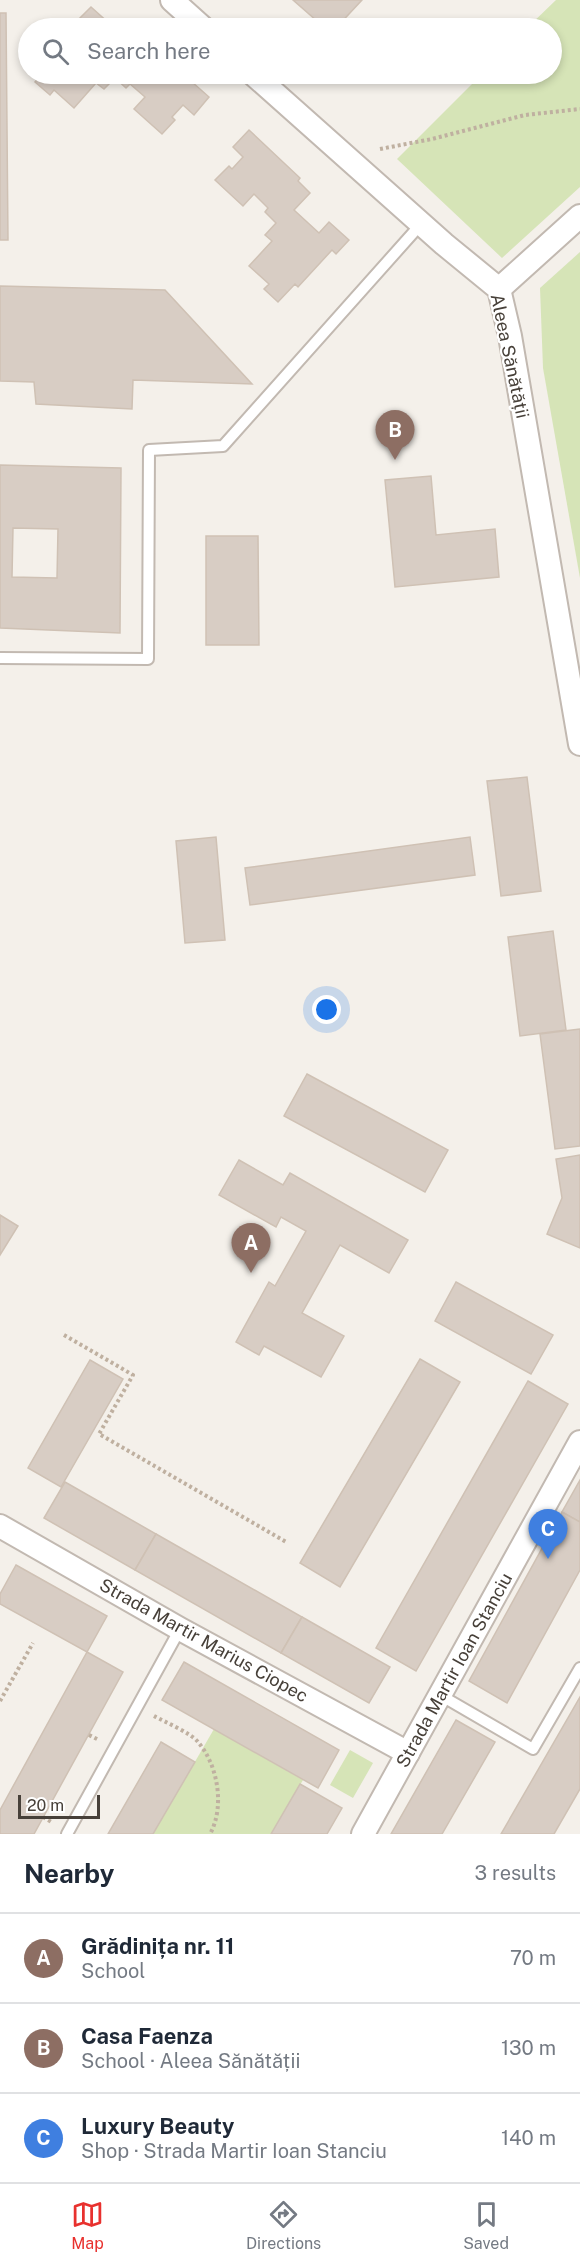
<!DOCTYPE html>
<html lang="en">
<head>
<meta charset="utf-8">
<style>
	:root { --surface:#fff; --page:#f2f2f3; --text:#1f2937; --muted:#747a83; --line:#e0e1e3; --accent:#e8312e }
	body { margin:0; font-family:"Public Sans",sans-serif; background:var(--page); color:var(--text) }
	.scale { position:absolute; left:18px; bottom:15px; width:82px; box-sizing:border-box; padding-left:6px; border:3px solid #474039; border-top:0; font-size:16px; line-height:21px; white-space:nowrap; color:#474039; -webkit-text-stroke:4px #fff; paint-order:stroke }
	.you { position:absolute; left:327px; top:1010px; width:21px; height:21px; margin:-15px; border:4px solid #fff; border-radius:50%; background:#1a73e8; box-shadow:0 0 0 9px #1a73e833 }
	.badge { display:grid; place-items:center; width:39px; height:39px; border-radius:50%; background:var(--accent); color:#fff; font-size:20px; font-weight:700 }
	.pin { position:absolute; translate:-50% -50px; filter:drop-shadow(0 2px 3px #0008) }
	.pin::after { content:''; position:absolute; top:32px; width:21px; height:18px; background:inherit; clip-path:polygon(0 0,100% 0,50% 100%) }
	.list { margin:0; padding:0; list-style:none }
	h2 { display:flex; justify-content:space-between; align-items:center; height:78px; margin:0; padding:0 24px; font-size:26px }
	h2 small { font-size:20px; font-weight:400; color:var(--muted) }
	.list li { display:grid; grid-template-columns:39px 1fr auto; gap:18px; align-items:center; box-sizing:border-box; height:90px; padding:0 24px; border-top:2px solid var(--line) }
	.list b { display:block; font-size:22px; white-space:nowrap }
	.list p { margin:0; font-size:20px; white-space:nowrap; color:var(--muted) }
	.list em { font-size:20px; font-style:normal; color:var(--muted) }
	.icon { flex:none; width:33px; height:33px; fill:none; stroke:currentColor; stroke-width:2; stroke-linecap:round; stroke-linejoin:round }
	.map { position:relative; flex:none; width:580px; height:1834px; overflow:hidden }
	.search { position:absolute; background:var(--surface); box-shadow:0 3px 9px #0003; left:18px; right:18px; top:18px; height:66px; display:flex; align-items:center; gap:15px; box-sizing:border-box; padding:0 21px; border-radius:33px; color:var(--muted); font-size:22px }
	.sheet { height:348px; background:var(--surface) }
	nav { display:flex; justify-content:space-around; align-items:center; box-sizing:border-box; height:84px; border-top:2px solid var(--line); background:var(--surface); font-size:16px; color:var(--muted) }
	nav a { display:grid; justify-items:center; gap:3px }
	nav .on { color:var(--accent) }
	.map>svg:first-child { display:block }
	.green { fill:#d6e4b7 }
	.building { fill:#d8cdc4; stroke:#cfc1b4; stroke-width:1.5; fill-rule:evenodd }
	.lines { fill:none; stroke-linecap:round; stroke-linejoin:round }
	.lane-casing { stroke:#c2b9b1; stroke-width:14 }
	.street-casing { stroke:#c2b9b1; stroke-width:26 }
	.path { stroke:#bfb0a0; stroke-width:4; stroke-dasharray:3 3; stroke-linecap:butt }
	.lane { stroke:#fff; stroke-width:10 }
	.street { stroke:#fff; stroke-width:22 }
	.labels { text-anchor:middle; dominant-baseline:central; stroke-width:4.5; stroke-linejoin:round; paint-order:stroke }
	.street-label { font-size:18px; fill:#474039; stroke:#fff }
</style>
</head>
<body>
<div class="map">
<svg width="580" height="1834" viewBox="0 0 580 1834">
	<rect width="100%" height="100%" fill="#f4f0ea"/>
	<g class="green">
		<path d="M556,0H580V187L502,258L397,159L482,74H552V28H527Z"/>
		<path d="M580,252V578L543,368L540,288Z"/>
		<path d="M214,1729L303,1780L271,1834H153Z"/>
		<path d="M350,1750L373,1763L353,1798L330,1785Z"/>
	</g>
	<g class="building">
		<path d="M293,0H362L336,28H325Z"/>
		<path d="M91,7L111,25L107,28H79L83,24L78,20Z"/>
		<path d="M0,13H6L8,240H0Z"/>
		<path d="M43,74H183L209,97L194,115L183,105L172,117L175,120L162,134L134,109L145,97L130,84L126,88L115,78L104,89L96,83L74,108L54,90L50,95L35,82Z"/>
		<path d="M249,130L300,178L298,181L310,193L294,210L319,233L329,222L349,240L336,254L332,250L298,287L295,284L278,302L264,289L269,284L249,266L272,241L265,235L276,223L265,212L268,208L254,194L243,206L215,180L229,166L232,169L243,157L233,147Z"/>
		<path d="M0,286L165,290L252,384L133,380L132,409L36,404L34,382L0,381Z"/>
		<path d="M0,465L121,468L120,633L0,628ZM13,528L58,529L57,578L12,577Z"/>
		<path d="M431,476L436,535L495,529L499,577L395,587L385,480Z"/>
		<path d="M206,536H258L259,645H206Z"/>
		<path d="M527,777L541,891L501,896L487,781Z"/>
		<path d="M216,837L225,940L185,943L176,841Z"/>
		<path d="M470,837L475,875L250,905L245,868Z"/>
		<path d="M553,931L566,1030L520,1036L508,937Z"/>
		<path d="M580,1029V1146L555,1149L540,1034Z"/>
		<path d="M307,1074L448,1150L425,1192L284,1116Z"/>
		<path d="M580,1155V1248L547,1234L562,1198L556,1159Z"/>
		<path d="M239,1160L283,1185L290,1173L408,1240L389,1273L340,1245L302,1313L344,1336L321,1377L264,1346L259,1355L236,1342L269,1282L275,1286L306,1231L281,1217L276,1227L219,1195Z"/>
		<path d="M0,1215L18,1226L0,1255Z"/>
		<path d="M456,1282L553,1335L531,1374L435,1321Z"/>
		<path d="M420,1359L460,1382L340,1587L300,1563Z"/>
		<path d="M90,1360L123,1379L61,1487L28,1468Z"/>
		<path d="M528,1381L568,1404L416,1671L376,1648Z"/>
		<path d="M580,1480V1522L562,1512Z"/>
		<path d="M65,1482L156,1534L135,1570L44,1518Z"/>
		<path d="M562,1512L580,1522V1570L507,1703L469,1681Z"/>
		<path d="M156,1534L302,1617L281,1653L135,1570Z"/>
		<path d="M16,1565L107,1616L87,1652L0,1604V1594Z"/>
		<path d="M302,1617L390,1667L369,1703L281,1653Z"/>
		<path d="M87,1652L123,1672L34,1834H0V1810Z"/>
		<path d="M184,1662L339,1750L318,1788L162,1700Z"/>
		<path d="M580,1697V1789L554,1834H501Z"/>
		<path d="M456,1720L495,1742L442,1834H391Z"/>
		<path d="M161,1742L195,1762L153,1834H108Z"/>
		<path d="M300,1784L342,1808L327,1834H271Z"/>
	</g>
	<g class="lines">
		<g class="lane-casing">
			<g id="lane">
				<path d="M0,658L148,659L149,450L223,446L421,224"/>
				<path d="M440,1695L533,1749L580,1668"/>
				<path d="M67,1834L180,1629"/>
			</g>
		</g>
		<g class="street-casing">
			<g id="street">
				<path d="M172,0L203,28"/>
				<path d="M253,74L444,244L499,289L510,336L580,744"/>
				<path d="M499,289L580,216"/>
				<path d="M0,1526L180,1629L408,1753"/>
				<path d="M363,1834L580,1442"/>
			</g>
		</g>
		<g class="path">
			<path d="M380,149L432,139L525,115L580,109"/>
			<path d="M64,1335L133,1375L99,1434L286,1542"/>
			<path d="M0,1701L33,1643"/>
			<path d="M154,1716C165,1722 191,1733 198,1742C218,1765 225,1807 210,1834"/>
			<path d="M89,1735L99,1740"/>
			<path d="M43,1817L53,1823"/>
		</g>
		<use href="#lane" class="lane"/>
		<use href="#street" class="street"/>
	</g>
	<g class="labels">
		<g class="street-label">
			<text transform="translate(510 356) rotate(78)">Aleea Sănătății</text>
			<text transform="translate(204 1640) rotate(29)">Strada Martir Marius Ciopec</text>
			<text transform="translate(454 1670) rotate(-61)">Strada Martir Ioan Stanciu</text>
		</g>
	</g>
</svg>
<div class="scale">20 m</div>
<div class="you"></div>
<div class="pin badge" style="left:251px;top:1273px;background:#8d6e63">A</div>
<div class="pin badge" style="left:395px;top:460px;background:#8d6e63">B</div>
<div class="pin badge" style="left:548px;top:1559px;background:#3f7fe0">C</div>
<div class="search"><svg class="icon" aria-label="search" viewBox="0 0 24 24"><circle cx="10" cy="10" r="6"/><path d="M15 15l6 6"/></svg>Search here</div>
</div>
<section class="sheet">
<h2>Nearby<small>3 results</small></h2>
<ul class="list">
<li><span class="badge" style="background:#8d6e63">A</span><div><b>Grădinița nr. 11</b><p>School</p></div><em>70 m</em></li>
<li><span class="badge" style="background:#8d6e63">B</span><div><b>Casa Faenza</b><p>School · Aleea Sănătății</p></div><em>130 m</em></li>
<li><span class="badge" style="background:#3f7fe0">C</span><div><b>Luxury Beauty</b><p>Shop · Strada Martir Ioan Stanciu</p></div><em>140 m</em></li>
</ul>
</section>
<nav>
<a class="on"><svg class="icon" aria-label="map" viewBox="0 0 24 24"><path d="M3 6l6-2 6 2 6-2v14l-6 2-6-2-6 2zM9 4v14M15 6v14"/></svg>Map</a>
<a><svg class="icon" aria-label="directions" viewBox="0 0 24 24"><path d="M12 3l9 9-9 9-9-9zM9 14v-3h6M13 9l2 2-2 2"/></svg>Directions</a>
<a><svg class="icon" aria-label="saved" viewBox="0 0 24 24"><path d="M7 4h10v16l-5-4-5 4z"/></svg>Saved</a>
</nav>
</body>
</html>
